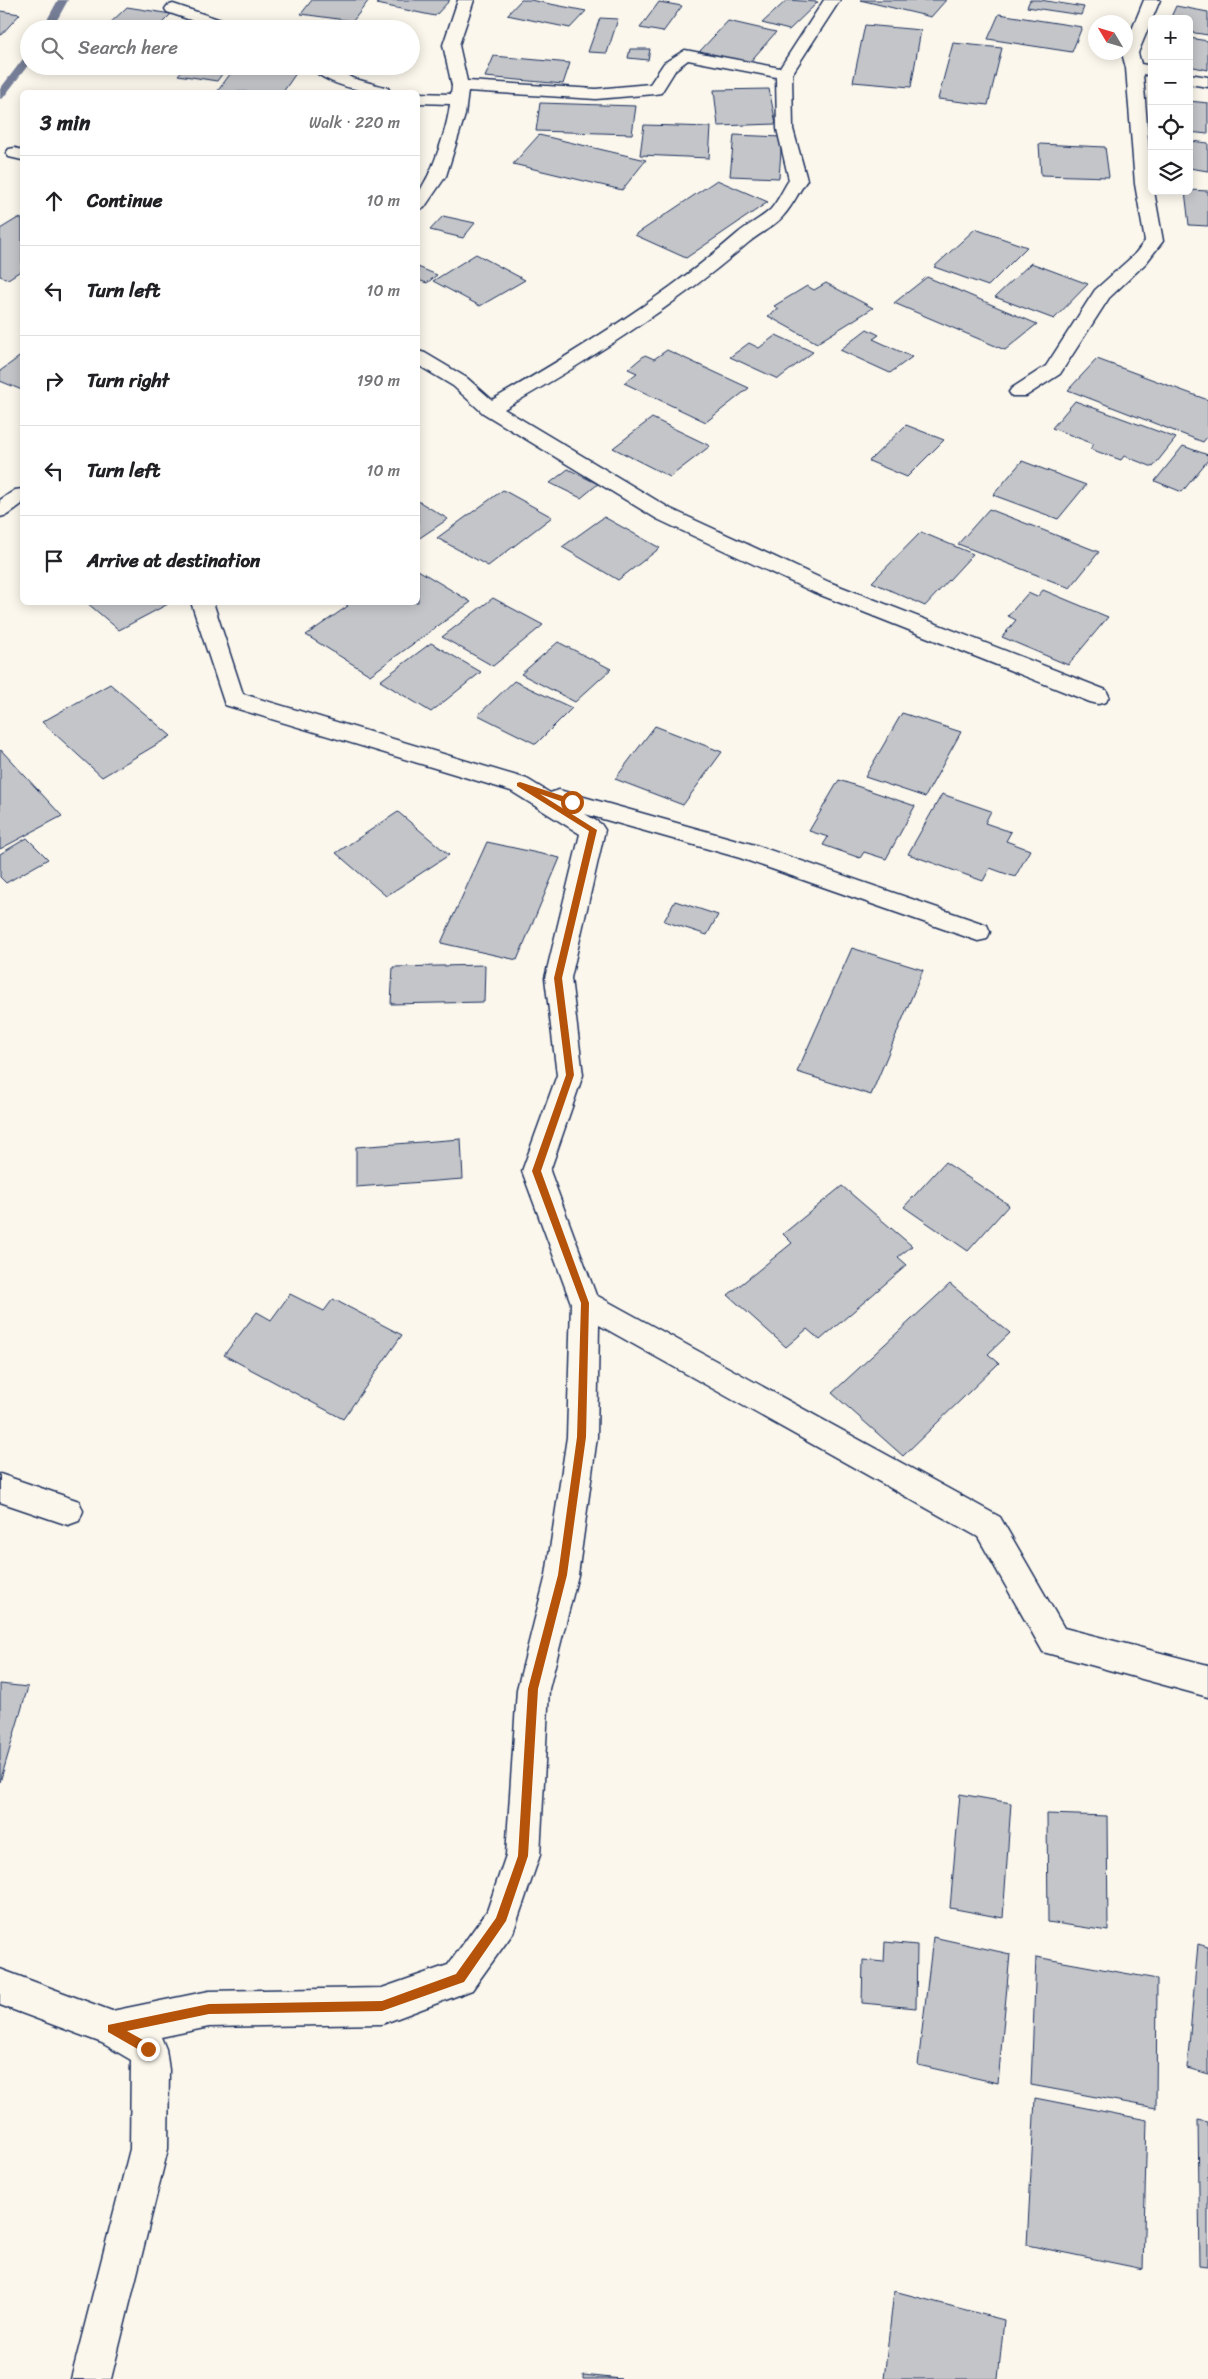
<!DOCTYPE html>
<html lang="en">
<head>
<meta charset="utf-8">
<style>
	:root { --surface:#fff; --page:#f2f2f2; --text:#202124; --muted:#757577; --line:#e0e0e0 }
	body { margin:0; font-family:Sriracha,sans-serif; background:var(--page); color:var(--text) }
	.controls { position:absolute; right:15px; top:15px; display:grid; overflow:hidden; border-radius:8px; box-shadow:0 2px 12px #0003 }
	.controls button { width:45px; height:45px; display:grid; place-items:center; padding:0; border:0; border-bottom:1px solid var(--line); background:var(--surface); color:var(--text); font:25px sans-serif }
	.compass { position:absolute; left:1088px; top:15px; width:45px; height:45px; border-radius:50%; background:var(--surface); box-shadow:0 2px 12px #0003; rotate:308deg }
	.stop { position:absolute; width:15px; height:15px; margin:-11px; border:4px solid #b45309; border-radius:50%; background:#fff }
	.stop.end { background:#b45309; border-color:#fff; box-shadow:0 1px 5px #0008 }
	.list { margin:0; padding:0; list-style:none }
	h2 { display:flex; justify-content:space-between; align-items:center; height:65px; margin:0; padding:0 20px; font-size:21px }
	h2 small { font-size:16px; font-weight:400; color:var(--muted) }
	.list li { display:grid; grid-template-columns:32px 1fr auto; gap:15px; align-items:center; box-sizing:border-box; height:90px; padding:0 20px; border-top:1px solid var(--line) }
	.list b { display:block; font-size:19px; white-space:nowrap }
	.list em { font-size:16px; font-style:normal; color:var(--muted) }
	.icon { flex:none; width:28px; height:28px; fill:none; stroke:currentColor; stroke-width:2; stroke-linecap:round; stroke-linejoin:round }
	.map { position:relative; flex:none; width:1208px; height:2379px; overflow:hidden }
	.search { position:absolute; background:var(--surface); box-shadow:0 2px 12px #0003; left:20px; top:20px; width:400px; height:55px; display:flex; align-items:center; gap:12px; box-sizing:border-box; padding:0 18px; border-radius:28px; color:var(--muted); font-size:19px }
	.panel { position:absolute; background:var(--surface); box-shadow:0 2px 12px #0003; left:20px; top:90px; width:400px; height:515px; border-radius:8px }
	.map>svg:first-child { display:block }
	.lines { fill:none; stroke-linecap:round; stroke-linejoin:round }
	.stream { fill:#747e96; fill-rule:evenodd }
	.building { fill:#c3c5c9; stroke:#1b2f5e }
	.street-casing { stroke:#1b2f5e; stroke-width:3 }
	.street { fill:#fbf7ec; fill-rule:evenodd }
	.route { fill:#b45309 }
</style>
</head>
<body>
<div class="map">
<svg width="1208" height="2379" viewBox="0 0 1208 2379">
	<rect width="100%" height="100%" fill="#fbf7ec"/>
	<filter id="ink" filterUnits="userSpaceOnUse"><feTurbulence type="fractalNoise" baseFrequency=".02" numOctaves="2"/><feDisplacementMap in="SourceGraphic" scale="10" xChannelSelector="R" yChannelSelector="G"/><feConvolveMatrix kernelMatrix="1 2 1 2 8 2 1 2 1" color-interpolation-filters="sRGB"/></filter>
	<g filter="url(#ink)">
		<g class="lines">
			<g class="stream">
				<path d="M58,0H68L52,29H42Z"/>
				<path d="M29,54V64L3,98L0,99V89L26,55Z"/>
			</g>
		</g>
		<g class="building">
			<path d="M312,0H369L353,21L301,14Z"/>
			<path d="M381,0H450L435,16L377,4Z"/>
			<path d="M521,0H530L586,11L570,28L507,15Z"/>
			<path d="M787,0L818,2L789,30L762,23Z"/>
			<path d="M860,0H946L931,17Z"/>
			<path d="M1030,0H1040L1084,7L1081,15L1027,7Z"/>
			<path d="M659,2L682,6L663,32L640,28Z"/>
			<path d="M1176,6L1208,12V35L1189,32V19H1170Z"/>
			<path d="M127,7L171,14L156,29H104Z"/>
			<path d="M0,11L20,14L0,36Z"/>
			<path d="M999,14L1082,27L1072,52L988,39Z"/>
			<path d="M600,18L618,19L607,53L588,52Z"/>
			<path d="M728,21L776,32L749,63L700,51Z"/>
			<path d="M865,25L921,30L911,87L853,82Z"/>
			<path d="M1189,38L1208,41V70L1189,66Z"/>
			<path d="M953,43L1002,48L988,105L938,99Z"/>
			<path d="M630,49H650L648,60L628,58Z"/>
			<path d="M494,56L570,63L563,84L485,77Z"/>
			<path d="M186,66H228L217,81L178,75Z"/>
			<path d="M236,66H301L283,92H217Z"/>
			<path d="M769,89L776,124L718,126L714,90Z"/>
			<path d="M1189,101L1208,103V134L1189,132Z"/>
			<path d="M540,103L636,106L632,134L536,131Z"/>
			<path d="M644,125L711,127L709,158L640,155Z"/>
			<path d="M539,135L646,160L622,190L513,164Z"/>
			<path d="M734,135L782,137L779,178L730,176Z"/>
			<path d="M1191,141L1208,143V171L1189,168Z"/>
			<path d="M1039,144L1105,147L1109,177L1041,175Z"/>
			<path d="M717,180L768,202L686,258L635,235Z"/>
			<path d="M1189,190L1208,191V226L1189,225L1185,191Z"/>
			<path d="M443,216L475,223L463,238L430,230Z"/>
			<path d="M18,218L22,219V270L8,279L0,276V229Z"/>
			<path d="M975,229L1027,247L988,286L934,267Z"/>
			<path d="M476,254L525,280L480,306L433,281Z"/>
			<path d="M1031,263L1088,284L1054,319L995,297Z"/>
			<path d="M418,267L437,275L427,283L418,280Z"/>
			<path d="M927,277L1037,324L1005,350L894,303Z"/>
			<path d="M826,283L873,308L817,343L768,316L779,309L774,306L807,286L814,290Z"/>
			<path d="M867,329L879,335L873,339L912,357L890,373L840,350Z"/>
			<path d="M776,335L813,352L778,379L730,357L749,343L759,348Z"/>
			<path d="M667,350L749,388L706,422L624,383L637,373L628,369L645,355L654,359Z"/>
			<path d="M22,355V390L0,381V371Z"/>
			<path d="M1097,359L1208,400V436L1203,442L1068,390Z"/>
			<path d="M1075,401L1176,438L1153,467L1124,456L1121,460L1090,449L1094,444L1052,428Z"/>
			<path d="M652,418L710,446L670,477L613,448Z"/>
			<path d="M906,425L944,440L907,477L869,461Z"/>
			<path d="M1183,446L1208,455V460L1182,492L1155,481Z"/>
			<path d="M1022,461L1086,485L1058,519L993,495Z"/>
			<path d="M568,469L598,484L581,498L550,483Z"/>
			<path d="M503,490L552,517L488,566L437,538Z"/>
			<path d="M418,501L448,519L418,539Z"/>
			<path d="M989,509L1099,552L1070,588L958,544Z"/>
			<path d="M604,517L660,548L618,580L562,547Z"/>
			<path d="M921,532L973,554L925,606L872,582Z"/>
			<path d="M418,570L471,602L370,675L306,635L348,606L342,602H418Z"/>
			<path d="M1043,590L1108,617L1068,665L1002,637L1016,620L1008,616L1028,593L1037,597Z"/>
			<path d="M493,598L543,625L493,666L442,637Z"/>
			<path d="M86,602H166L168,604L119,630Z"/>
			<path d="M558,642L611,669L575,702L521,674Z"/>
			<path d="M431,643L481,672L431,712L380,681Z"/>
			<path d="M514,681L572,708L536,744L478,715Z"/>
			<path d="M110,684L171,736L102,777L42,722Z"/>
			<path d="M902,713L961,732L925,797L865,777Z"/>
			<path d="M655,726L722,752L683,805L615,779Z"/>
			<path d="M1,750L62,816L0,849V751Z"/>
			<path d="M839,780L915,806L886,859L864,852L860,858L823,845L828,837L809,831Z"/>
			<path d="M942,794L991,811L985,823L1011,832L1006,841L1030,850L1015,877L990,868L983,881L908,854Z"/>
			<path d="M398,812L449,855L386,896L336,853Z"/>
			<path d="M27,838L48,859L6,883L0,877V854Z"/>
			<path d="M487,842L560,858L517,960L441,943Z"/>
			<path d="M675,901L718,915L707,935L664,921Z"/>
			<path d="M852,948L923,970L871,1095L797,1072Z"/>
			<path d="M485,965L484,1002L391,1004L393,967Z"/>
			<path d="M461,1139L463,1179L356,1187V1147Z"/>
			<path d="M945,1162L1009,1205L968,1251L904,1207Z"/>
			<path d="M842,1186L912,1246L898,1257L907,1265L820,1340L807,1329L786,1347L728,1295L792,1243L783,1234Z"/>
			<path d="M950,1284L1010,1333L988,1354L999,1363L903,1456L832,1393Z"/>
			<path d="M290,1294L324,1311L333,1299L402,1335L343,1419L224,1355L257,1312L271,1320Z"/>
			<path d="M0,1684L28,1687L0,1782Z"/>
			<path d="M960,1794L1011,1803L1003,1918L950,1908Z"/>
			<path d="M1047,1814L1107,1816L1108,1931L1048,1922Z"/>
			<path d="M933,1937L1010,1954L998,2083L918,2065Z"/>
			<path d="M885,1942L917,1945L916,2008L862,2003L863,1960L884,1962Z"/>
			<path d="M1198,1944L1208,1947V2074L1187,2068Z"/>
			<path d="M1036,1957L1157,1979L1156,2108L1031,2085Z"/>
			<path d="M1035,2098L1147,2120L1143,2269L1027,2245Z"/>
			<path d="M1198,2120L1208,2122V2266L1200,2265Z"/>
			<path d="M894,2291L1004,2320L998,2379H884Z"/>
			<path d="M583,2375L621,2379H583Z"/>
		</g>
		<g class="lines">
			<g class="street-casing">
				<g id="street">
					<path d="M458,0H474L459,45L467,81L596,89L650,84L664,63L685,50L780,68L824,0H840L792,74L793,129L807,180C799,191 793,205 784,215C777,225 758,234 748,243C674,307 589,360 504,409L671,509L829,582L1106,690L1109,696L1106,702L1098,704L1090,702L813,592L657,519L483,413L453,386L418,365V351L425,353L467,378L492,400C577,351 663,298 737,234C747,225 762,218 771,209C778,201 783,189 789,180L777,129L776,77L688,60L676,69L661,93L655,94L596,99L468,91L465,115L446,176L424,208L418,209C418,191 420,191 428,176C437,158 448,124 450,104L418,103V93L451,94L452,86L443,45Z"/>
					<path d="M1144,0H1160L1138,53L1141,64L1152,66V76L1143,74L1152,191H1154L1163,241L1146,263L1109,298L1060,374L1026,396H1012L1009,392L1012,388L1046,366L1095,290L1134,255L1145,241L1135,184L1126,68L1122,53L1126,52V44Z"/>
					<path d="M173,4L239,26L241,29H217L167,12L165,9L167,6Z"/>
					<path d="M310,66H331L352,78L388,88L390,92C370,95 322,84 310,66Z"/>
					<path d="M1189,74L1208,77V87L1189,84Z"/>
					<path d="M15,148L22,150V160L9,157L6,153L9,149Z"/>
					<path d="M22,489V504L7,515L0,517V500L15,490Z"/>
					<path d="M191,602H213L243,694L527,779L550,793L559,790L755,845L987,925L990,932L987,939L978,941L740,858L585,814L601,824L605,830L571,978L583,1075L550,1171L596,1295L1000,1517L1064,1628L1208,1665V1697L1043,1652L978,1537L599,1325L597,1437L578,1575L549,1689L540,1855L513,1933L472,1990L382,2024L209,2027L161,2037L166,2049L169,2070L168,2149L111,2379H71L130,2149L131,2060L102,2043L0,2005V1969L112,2011L209,1991L382,1988L448,1965L487,1911L506,1855L517,1689L546,1575L567,1437L571,1303L522,1171L557,1075L545,978L580,834L511,791L225,705Z"/>
					<path d="M0,1474L79,1501L83,1511L79,1521L68,1525L0,1502Z"/>
				</g>
			</g>
			<use href="#street" class="street"/>
		</g>
	</g>
	<path class="route" d="M520,782L575,800L576,802L572,805L540,794L597,830L562,978L574,1075L541,1171L589,1303L586,1437L567,1575L538,1689L528,1856L506,1921L464,1982L382,2011L209,2014L127,2031L152,2045L154,2049L148,2055L108,2032V2025L209,2004L382,2001L456,1974L496,1918L518,1856L528,1689L558,1575L577,1437L581,1303L532,1171L566,1075L554,978L589,831L517,786V783Z"/>
</svg>
<div class="controls">
<button>+</button>
<button>−</button>
<button><svg class="icon" aria-label="locate" viewBox="0 0 24 24"><circle cx="12" cy="12" r="6"/><path d="M12 2v4M12 18v4M2 12h4M18 12h4"/></svg></button>
<button><svg class="icon" aria-label="layers" viewBox="0 0 24 24"><path d="M12 4l9 5-9 5-9-5zM3 14l9 5 9-5"/></svg></button>
</div>
<svg class="compass" viewBox="-18 -18 36 36"><path d="M0-13l5 13h-10z" fill="#e53935"/><path d="M0 13l5-13h-10z" fill="#757577"/></svg>
<div class="stop" style="left:572px;top:802px"></div>
<div class="stop end" style="left:148px;top:2049px"></div>
<div class="search"><svg class="icon" aria-label="search" viewBox="0 0 24 24"><circle cx="10" cy="10" r="6"/><path d="M15 15l6 6"/></svg>Search here</div>
<section class="panel">
<h2>3 min<small>Walk · 220 m</small></h2>
<ul class="list">
<li><svg class="icon" aria-label="ahead" viewBox="0 0 24 24"><path d="M12 20V5M6 11l6-6 6 6"/></svg><div><b>Continue</b></div><em>10 m</em></li>
<li><svg class="icon" aria-label="left" viewBox="0 0 24 24"><path d="M17 20v-9H6M10 6l-5 5 5 5"/></svg><div><b>Turn left</b></div><em>10 m</em></li>
<li><svg class="icon" aria-label="right" viewBox="0 0 24 24"><path d="M7 20v-9h11M14 6l5 5-5 5"/></svg><div><b>Turn right</b></div><em>190 m</em></li>
<li><svg class="icon" aria-label="left" viewBox="0 0 24 24"><path d="M17 20v-9H6M10 6l-5 5 5 5"/></svg><div><b>Turn left</b></div><em>10 m</em></li>
<li><svg class="icon" aria-label="arrive" viewBox="0 0 24 24"><path d="M6 21V4h12l-3 4 3 4H6"/></svg><div><b>Arrive at destination</b></div></li>
</ul>
</section>
</div>
</body>
</html>
